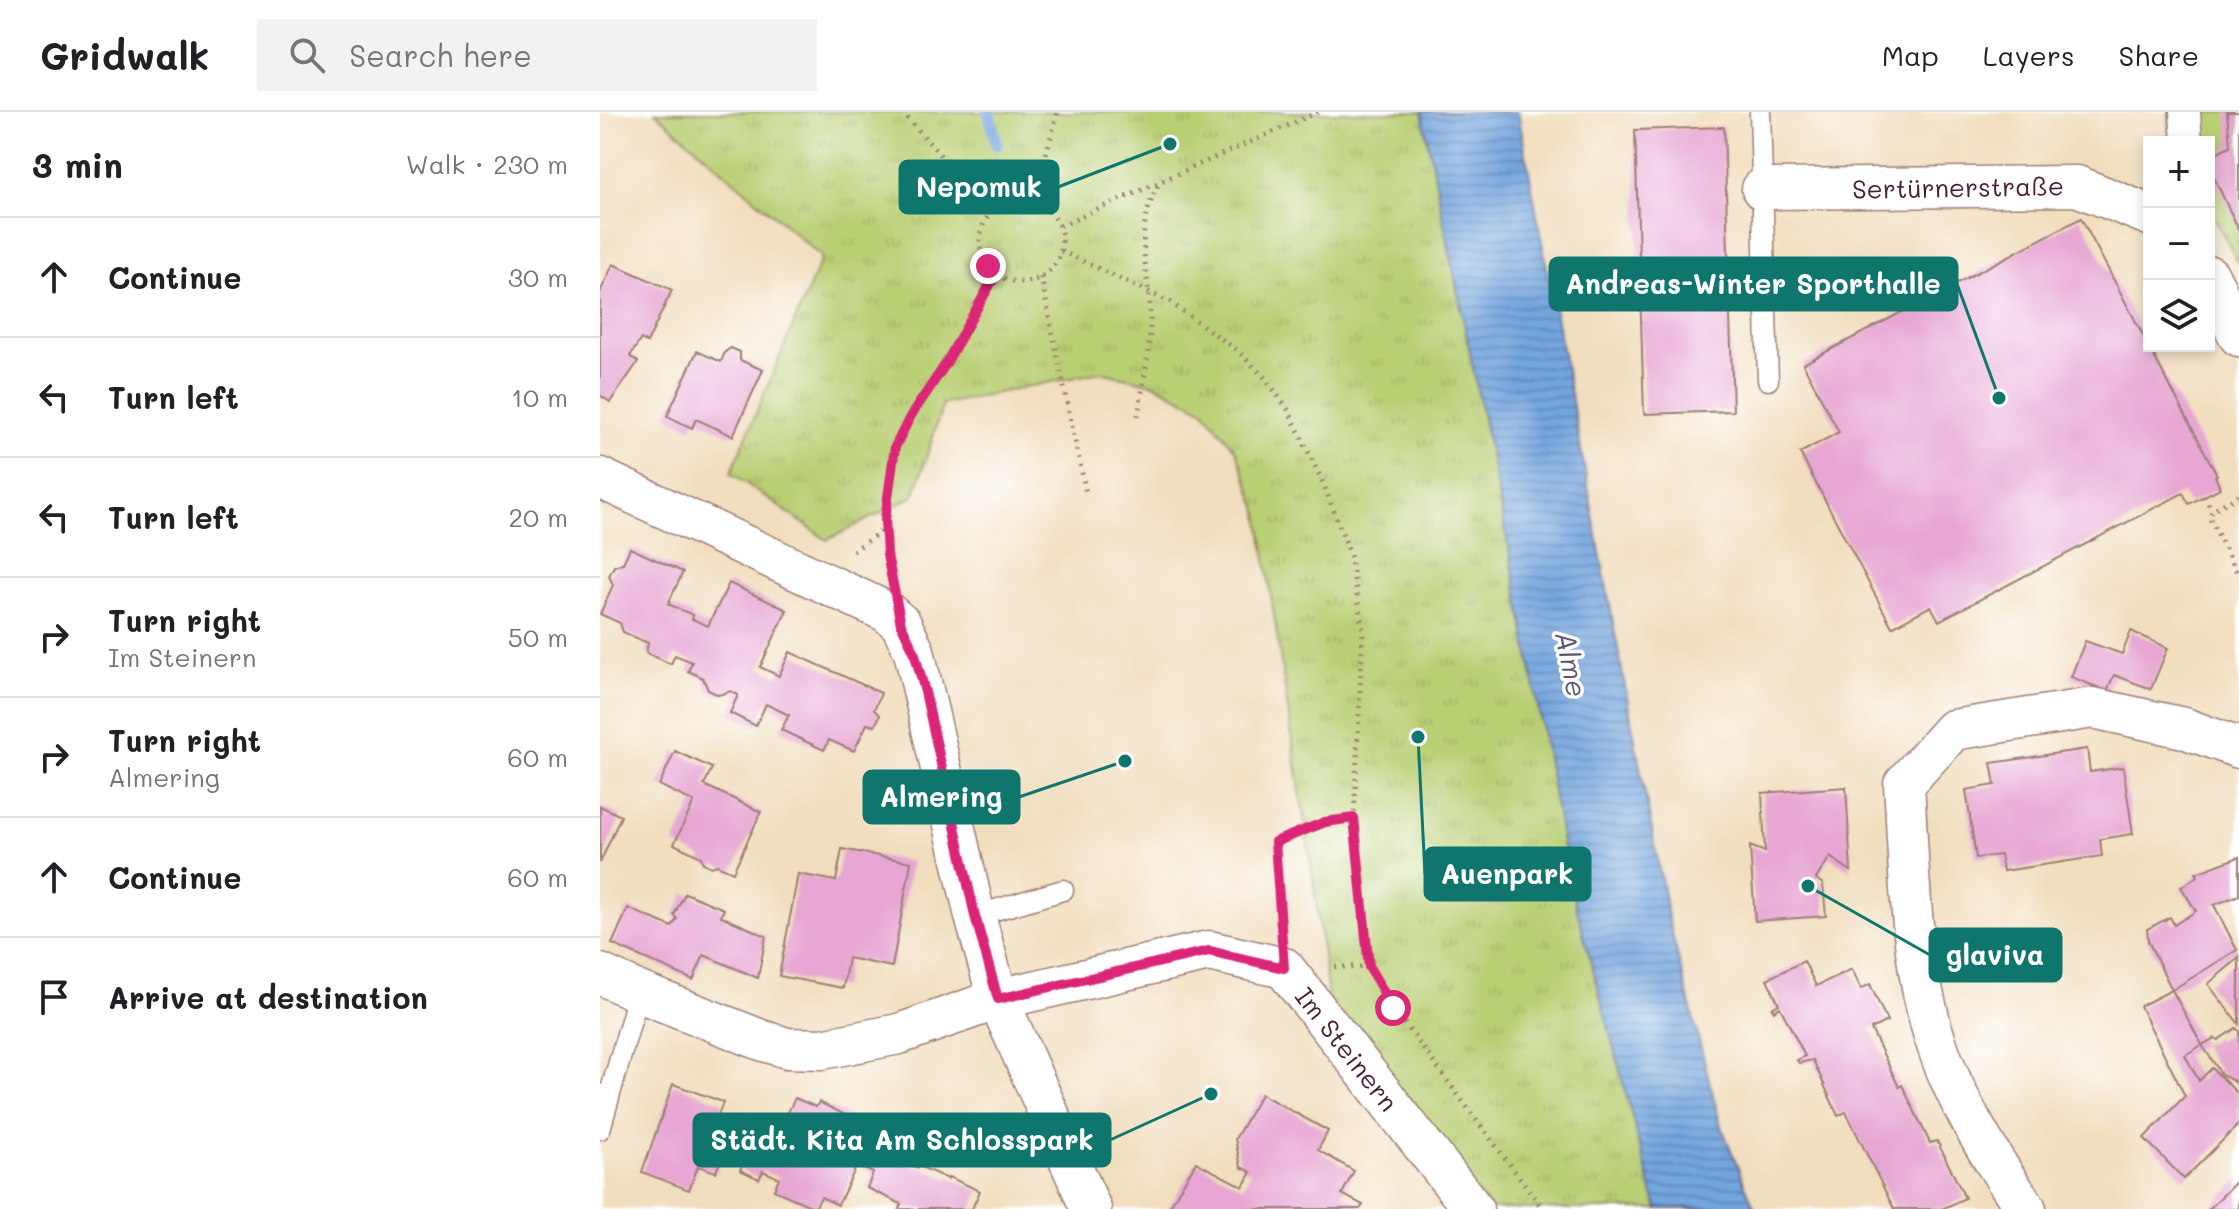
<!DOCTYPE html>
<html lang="en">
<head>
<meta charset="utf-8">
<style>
	:root { --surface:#fff; --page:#f2f2f2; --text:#202124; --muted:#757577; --line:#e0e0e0 }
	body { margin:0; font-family:Mali,sans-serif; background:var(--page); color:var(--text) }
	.controls { position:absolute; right:24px; top:24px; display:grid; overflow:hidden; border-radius:0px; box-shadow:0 4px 12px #0003 }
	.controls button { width:72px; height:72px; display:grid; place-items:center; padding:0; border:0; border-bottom:2px solid var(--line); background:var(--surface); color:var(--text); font:40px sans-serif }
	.stop { position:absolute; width:24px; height:24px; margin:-18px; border:6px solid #db2777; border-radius:50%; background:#fff }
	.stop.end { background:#db2777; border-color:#fff; box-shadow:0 2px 8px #0008 }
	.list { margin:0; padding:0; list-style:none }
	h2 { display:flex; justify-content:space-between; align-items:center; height:104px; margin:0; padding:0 32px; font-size:34px }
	h2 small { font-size:26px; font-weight:400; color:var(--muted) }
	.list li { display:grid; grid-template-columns:52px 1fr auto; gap:24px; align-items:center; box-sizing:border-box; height:120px; padding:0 32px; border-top:2px solid var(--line) }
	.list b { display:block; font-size:30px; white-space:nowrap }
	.list p { margin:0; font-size:26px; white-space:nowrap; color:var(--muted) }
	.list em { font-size:26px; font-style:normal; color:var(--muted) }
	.icon { flex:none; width:44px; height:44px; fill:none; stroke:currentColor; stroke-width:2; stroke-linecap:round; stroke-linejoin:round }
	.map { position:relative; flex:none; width:1639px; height:1097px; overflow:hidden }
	header { display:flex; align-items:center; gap:48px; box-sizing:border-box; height:112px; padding:0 40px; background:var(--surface); border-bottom:2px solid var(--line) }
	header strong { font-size:38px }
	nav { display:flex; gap:44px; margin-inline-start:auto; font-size:28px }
	.search { width:560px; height:72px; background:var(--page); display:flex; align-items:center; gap:20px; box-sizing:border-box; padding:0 28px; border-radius:0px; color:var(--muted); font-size:30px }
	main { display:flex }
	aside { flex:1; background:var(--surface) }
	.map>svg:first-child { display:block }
	.park { fill:url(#park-tufts); stroke:#82774f; stroke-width:2 }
	.water { fill:url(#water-rules); stroke:#5e6284; stroke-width:2 }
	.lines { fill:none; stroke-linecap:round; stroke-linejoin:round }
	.stream { stroke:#73a5de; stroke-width:12 }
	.building { fill:#e7a6d3 }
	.service-casing { stroke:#9e7e74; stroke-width:23 }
	.pedestrian-casing { stroke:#9e7e74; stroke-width:33 }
	.minor-casing { stroke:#9e7e74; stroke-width:43 }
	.path { stroke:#9e7e74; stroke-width:5; stroke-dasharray:2 6; stroke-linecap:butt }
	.service { stroke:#fff; stroke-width:20 }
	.pedestrian { stroke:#fff; stroke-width:30 }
	.minor { stroke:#fff; stroke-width:40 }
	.route { stroke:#db2777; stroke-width:10 }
	.labels { text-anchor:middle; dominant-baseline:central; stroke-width:7; stroke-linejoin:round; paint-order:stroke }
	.street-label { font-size:26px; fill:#4a1f2b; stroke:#fff }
	.water-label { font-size:28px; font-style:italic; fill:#5a5573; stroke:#fff }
	.leader { fill:none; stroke:#0f766e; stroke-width:3 }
	.callout-dot { fill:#0f766e; stroke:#fff; stroke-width:3 }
	.callout { fill:#0f766e; stroke:#0f766e; stroke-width:3 }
	.callout-label { font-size:28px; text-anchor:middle; font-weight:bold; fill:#fff }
</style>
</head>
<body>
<header>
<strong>Gridwalk</strong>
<div class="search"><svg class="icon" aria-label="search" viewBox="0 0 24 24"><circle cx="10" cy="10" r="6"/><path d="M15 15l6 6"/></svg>Search here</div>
<nav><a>Map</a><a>Layers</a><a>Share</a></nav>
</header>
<main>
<aside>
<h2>3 min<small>Walk · 230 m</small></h2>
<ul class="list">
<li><svg class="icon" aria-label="ahead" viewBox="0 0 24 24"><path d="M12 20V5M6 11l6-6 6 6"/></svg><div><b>Continue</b></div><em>30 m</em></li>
<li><svg class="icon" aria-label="left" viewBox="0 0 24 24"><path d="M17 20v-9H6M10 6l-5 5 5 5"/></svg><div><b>Turn left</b></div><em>10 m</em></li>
<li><svg class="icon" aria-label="left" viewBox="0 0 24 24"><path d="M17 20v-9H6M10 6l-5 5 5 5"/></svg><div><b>Turn left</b></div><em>20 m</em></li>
<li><svg class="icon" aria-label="right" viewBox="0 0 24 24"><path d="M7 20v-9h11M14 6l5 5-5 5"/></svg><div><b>Turn right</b><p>Im Steinern</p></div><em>50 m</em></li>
<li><svg class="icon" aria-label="right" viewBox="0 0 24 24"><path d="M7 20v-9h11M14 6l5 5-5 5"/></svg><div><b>Turn right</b><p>Almering</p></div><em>60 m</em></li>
<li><svg class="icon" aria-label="ahead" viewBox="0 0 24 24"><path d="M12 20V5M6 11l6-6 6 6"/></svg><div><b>Continue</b></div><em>60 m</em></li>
<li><svg class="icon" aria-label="arrive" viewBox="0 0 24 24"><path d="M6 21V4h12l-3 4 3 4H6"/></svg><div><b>Arrive at destination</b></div></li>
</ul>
</aside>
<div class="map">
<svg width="1639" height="1097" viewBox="0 0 1639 1097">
	<defs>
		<pattern id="park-tufts" width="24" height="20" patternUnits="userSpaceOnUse" patternTransform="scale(2)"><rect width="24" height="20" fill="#b9cf73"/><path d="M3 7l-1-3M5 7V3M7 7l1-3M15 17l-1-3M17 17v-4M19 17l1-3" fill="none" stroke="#a1b164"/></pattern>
		<pattern id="water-rules" width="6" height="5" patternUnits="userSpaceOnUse" patternTransform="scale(2)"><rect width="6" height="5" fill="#73a5de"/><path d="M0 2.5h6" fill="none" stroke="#6086b4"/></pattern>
	</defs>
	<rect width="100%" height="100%" fill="#fff"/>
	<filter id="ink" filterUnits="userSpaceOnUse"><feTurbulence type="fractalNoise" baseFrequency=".0125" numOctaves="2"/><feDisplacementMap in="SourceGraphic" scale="16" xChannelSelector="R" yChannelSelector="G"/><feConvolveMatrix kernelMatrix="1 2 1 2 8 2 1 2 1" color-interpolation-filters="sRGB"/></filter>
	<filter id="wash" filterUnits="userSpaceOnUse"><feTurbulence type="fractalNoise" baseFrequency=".006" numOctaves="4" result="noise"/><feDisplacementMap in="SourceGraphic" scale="32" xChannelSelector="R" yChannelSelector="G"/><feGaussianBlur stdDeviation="1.8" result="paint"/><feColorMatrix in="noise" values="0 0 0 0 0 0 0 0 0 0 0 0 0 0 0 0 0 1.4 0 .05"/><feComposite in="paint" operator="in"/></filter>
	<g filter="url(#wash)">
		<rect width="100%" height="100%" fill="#f1debe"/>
		<g class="park">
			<path d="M55,0H822L919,487L968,764L1058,1097H891L730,900L714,773L659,401L636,339L603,297L554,272L500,260L343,292L314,384L227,428L131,361L222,145Z"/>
			<path d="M1569,0H1639V152L1609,96V30H1570Z"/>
		</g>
		<path class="water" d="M822,0H918L1069,810L1120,1011L1155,1097H1058L1052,1080L968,764L919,487Z"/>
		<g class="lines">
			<path class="stream" d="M389,0L397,33"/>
		</g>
		<g id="blocks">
			<g class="building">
				<path d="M1627,0H1639V118L1609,55V44L1630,34Z"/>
				<path d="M1124,15L1133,299L1044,302L1035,18Z"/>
				<path d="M1481,106L1617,363L1615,364L1620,376L1589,392L1583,381L1339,509L1331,494L1292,515L1200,341L1239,320L1203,252Z"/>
				<path d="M13,152L72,178L47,231L41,227L30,244L38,250L10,290L0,283V181Z"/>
				<path d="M131,236L140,240V248L163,258L133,324L96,307L92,316L67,304L97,239L121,250L125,240Z"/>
				<path d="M30,436L83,460L68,492L93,503L92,507L108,514L129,471L187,498L160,555L179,564L190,540L281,581L274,598L280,603L275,614L267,612L254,639L229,628L224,638L181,618L189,603L166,592L156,614L130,601L138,583L131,579L119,583L108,578L103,566L88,559L92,550L75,543L71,552L46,541L48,531L23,520L20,511L0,502L13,473L9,464L14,454L23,451Z"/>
				<path d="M1531,519L1568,536L1551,577L1514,563L1507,579L1471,565L1485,529L1522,542Z"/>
				<path d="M1487,637L1490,660L1523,655L1533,722L1500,727L1502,744L1403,759L1400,743L1376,746L1366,678L1395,673L1391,651Z"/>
				<path d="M75,639L112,656L104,673L161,700L133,760L117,753L111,755L103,751L101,745L74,732L94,690L59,673Z"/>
				<path d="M1246,675L1251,759L1230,745L1216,767L1223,772L1226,804L1155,809L1150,734L1165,740L1162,681Z"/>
				<path d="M0,694L21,704L0,751Z"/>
				<path d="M242,737L311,750L292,855L248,846L243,876L179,864L198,762L236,769Z"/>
				<path d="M1639,745V783L1614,793L1637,838L1572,878L1602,933L1615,926L1618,928L1636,916L1639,919V972L1622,963L1602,933L1585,943L1599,969L1612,956L1639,983V1012L1584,1067L1544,1026L1585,984L1540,894L1572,878L1548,829L1547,817L1570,805L1574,813L1596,799L1581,775L1598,764L1596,761Z"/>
				<path d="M85,781L124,797L121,804L166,824L158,866L104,843L93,868L12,832L28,796L72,815L77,807L74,803Z"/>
				<path d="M1639,846V912L1608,872Z"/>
				<path d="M1204,849L1216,874L1252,857L1261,877L1270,872L1287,909L1271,917L1299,975L1302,973L1330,1031L1337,1029L1365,1086L1342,1097H1294L1246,1000L1238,1004L1213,948L1199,951L1197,948L1205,944L1180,895L1174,899L1172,896L1179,892L1167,867Z"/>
				<path d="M73,972L123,990L113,1017L130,1024L116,1060L98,1054L89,1078L42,1060Z"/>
				<path d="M661,982L728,1019L718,1038L754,1059L742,1082L763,1093L760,1097H568L596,1050L643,1075L651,1060L641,1055L635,1027Z"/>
				<path d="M195,986L216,995L219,990L252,1006L250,1011L269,1020L274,1011L293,1019L284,1040L318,1056L319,1054L348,1067L349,1065L380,1079L372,1097H299L301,1092L267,1076L273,1061L257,1053L238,1093L221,1085L215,1096L174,1078L179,1066L163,1059L159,1067L140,1058L161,1013L178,1021Z"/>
				<path d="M1639,1067V1097H1609Z"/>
			</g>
		</g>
	</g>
	<g filter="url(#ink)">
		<use href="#blocks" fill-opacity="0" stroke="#9e7e74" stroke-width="2"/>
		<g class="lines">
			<g class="service-casing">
				<g id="service">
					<path d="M1160,0L1168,268"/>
					<path d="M375,804L463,778"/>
					<path d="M0,1017L39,880"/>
				</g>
			</g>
			<g class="pedestrian-casing">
				<path id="pedestrian" d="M1585,0L1587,30"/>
			</g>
			<g class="minor-casing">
				<g id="minor">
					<path d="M1162,77L1477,74L1549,103"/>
					<path d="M1609,164L1639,224"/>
					<path d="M0,366L287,500L301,512L314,539L375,804L398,887L491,1097"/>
					<path d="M0,862L39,880L161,928L187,936L222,937L299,922L398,887L609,839L684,856L873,1097"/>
					<path d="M1426,1097C1385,1037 1345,973 1328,902C1309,827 1309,749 1304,672L1353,618L1493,596L1584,616L1639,636"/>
				</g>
			</g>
			<g class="path">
				<path d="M302,0L391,100"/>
				<circle cx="421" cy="129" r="41"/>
				<path d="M433,88L458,0"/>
				<path d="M460,114L718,0"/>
				<path d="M461,139L570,190L637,238L665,266L689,299L724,373L750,442L763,519L754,706L769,855L793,896L943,1097"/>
				<path d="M441,165L486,381"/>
				<path d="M538,304C542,276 549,246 550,217C553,160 528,126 560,70"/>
				<path d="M1604,384L1612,398"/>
				<path d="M1639,384L1612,398L1610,407L1639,464"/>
				<path d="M253,439L280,420L285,408"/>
				<path d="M290,456L285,407L295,335L310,305L345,253L396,162"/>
				<path d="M681,813L675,730L725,710L754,706"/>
				<path d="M735,855H769"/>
			</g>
			<use href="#service" class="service"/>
			<use href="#pedestrian" class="pedestrian"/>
			<use href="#minor" class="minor"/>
		</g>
	</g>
	<g class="lines" filter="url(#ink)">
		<path class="route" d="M388,154L396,162L345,253L310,305L295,335L285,407L287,443L301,512L314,539L325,580L375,804L398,887L609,839L684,856L675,730L725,710L754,706L769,855L793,896"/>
	</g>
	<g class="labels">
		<g class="street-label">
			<text transform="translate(1358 75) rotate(-1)">Sertürnerstraße</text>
			<text transform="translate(747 937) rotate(52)">Im Steinern</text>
		</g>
		<g class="water-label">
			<text transform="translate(972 552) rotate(79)">Alme</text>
		</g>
	</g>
	<path class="leader" d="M570 32L458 75M1399 286L1357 172M525 649L419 685M818 625L825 762M1208 774L1330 843M611 982L510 1028"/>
	<g class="callout-dot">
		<circle cx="570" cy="32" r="8"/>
		<circle cx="1399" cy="286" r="8"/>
		<circle cx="525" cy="649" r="8"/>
		<circle cx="818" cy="625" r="8"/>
		<circle cx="1208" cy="774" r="8"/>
		<circle cx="611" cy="982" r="8"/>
	</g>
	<g class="callout">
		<rect x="300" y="49" width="158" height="52" rx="8"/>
		<rect x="950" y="146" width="407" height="52" rx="8"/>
		<rect x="264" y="659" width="155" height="52" rx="8"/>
		<rect x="825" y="736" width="165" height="52" rx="8"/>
		<rect x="1330" y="817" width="131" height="52" rx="8"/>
		<rect x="94" y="1002" width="416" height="52" rx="8"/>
	</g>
	<g class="callout-label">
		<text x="379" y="85">Nepomuk</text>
		<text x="1153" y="182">Andreas-Winter Sporthalle</text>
		<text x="341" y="695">Almering</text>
		<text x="907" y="772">Auenpark</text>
		<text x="1395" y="853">glaviva</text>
		<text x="302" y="1038">Städt. Kita Am Schlosspark</text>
	</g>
</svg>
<div class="controls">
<button>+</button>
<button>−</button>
<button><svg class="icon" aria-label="layers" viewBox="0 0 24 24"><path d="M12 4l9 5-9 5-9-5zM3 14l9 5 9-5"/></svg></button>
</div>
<div class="stop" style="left:793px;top:896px"></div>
<div class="stop end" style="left:388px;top:154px"></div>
</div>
</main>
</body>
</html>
